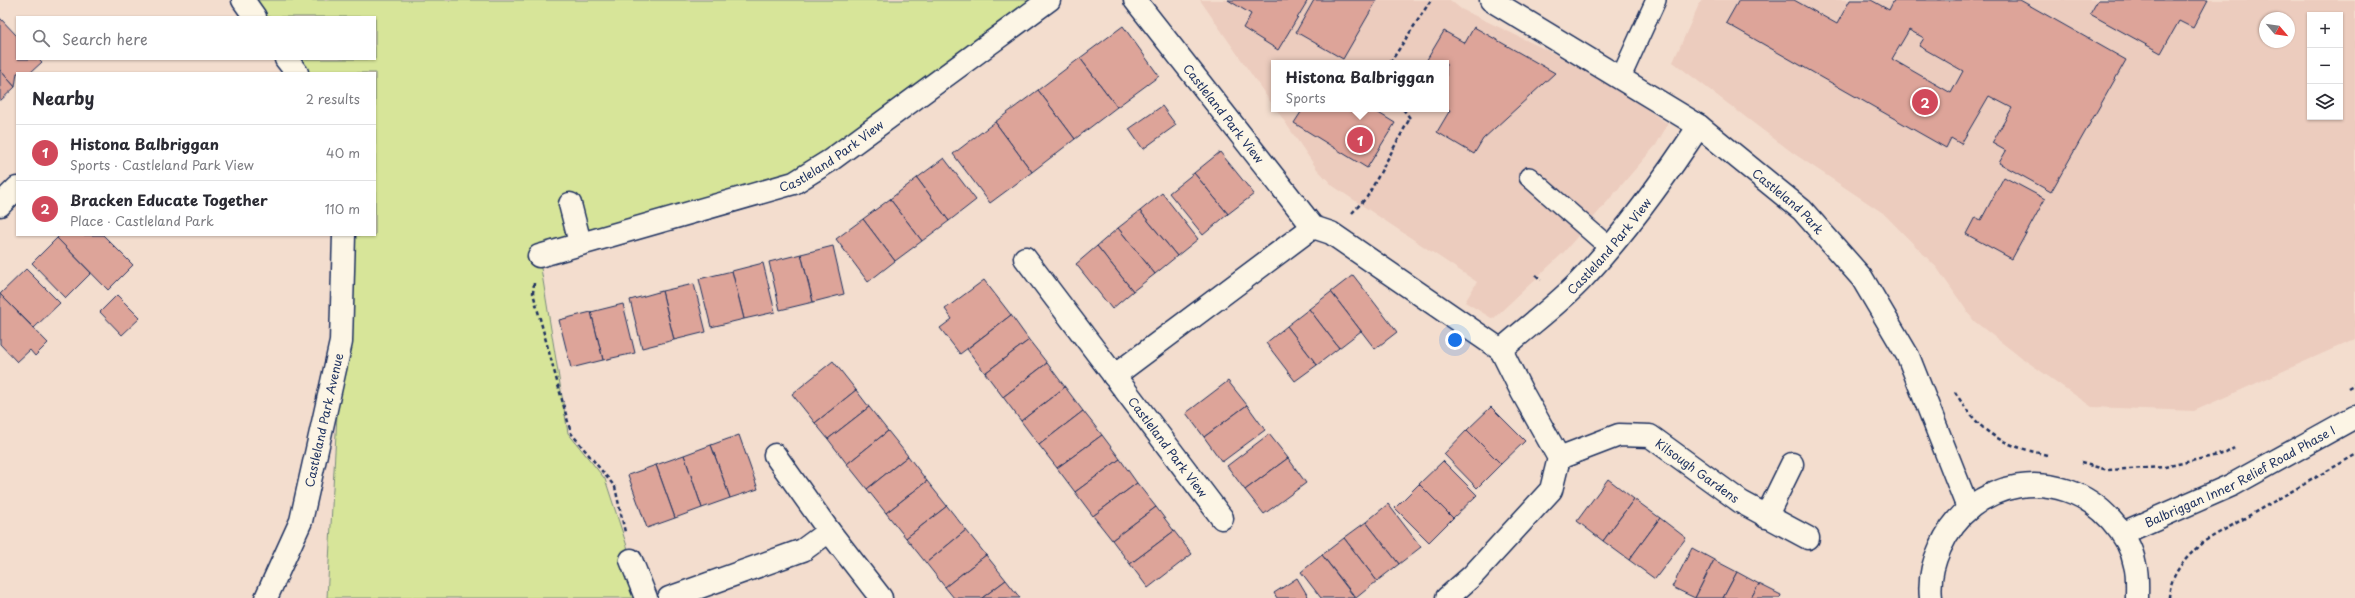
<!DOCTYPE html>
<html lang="en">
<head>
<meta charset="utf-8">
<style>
	:root { --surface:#fff; --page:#f2f2f3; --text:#2b2b33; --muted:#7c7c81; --line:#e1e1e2; --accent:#d1495b }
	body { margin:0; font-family:"Playpen Sans",sans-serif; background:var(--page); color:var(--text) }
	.controls { position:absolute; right:12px; top:12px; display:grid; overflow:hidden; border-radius:0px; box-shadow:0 1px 3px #0004 }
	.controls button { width:36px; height:36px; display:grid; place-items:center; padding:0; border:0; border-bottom:1px solid var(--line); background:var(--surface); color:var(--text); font:20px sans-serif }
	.compass { position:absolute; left:2259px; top:12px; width:36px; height:36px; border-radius:50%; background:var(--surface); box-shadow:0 1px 3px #0004; rotate:119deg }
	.you { position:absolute; left:1455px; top:340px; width:14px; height:14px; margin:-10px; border:3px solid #fff; border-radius:50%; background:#1a73e8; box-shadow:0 0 0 6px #1a73e833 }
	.badge { display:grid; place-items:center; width:26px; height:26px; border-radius:50%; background:var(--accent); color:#fff; font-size:13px; font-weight:700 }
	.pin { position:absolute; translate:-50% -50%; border:2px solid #fff; box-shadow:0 1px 4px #0006 }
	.popup { position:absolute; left:1271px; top:60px; width:178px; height:52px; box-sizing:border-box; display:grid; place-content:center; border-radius:0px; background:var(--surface); filter:drop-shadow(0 1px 3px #0005); font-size:13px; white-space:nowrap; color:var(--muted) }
	.popup b { font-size:15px; color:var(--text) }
	.popup::after { content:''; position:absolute; left:50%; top:100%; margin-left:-8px; border:8px solid transparent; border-top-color:var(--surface) }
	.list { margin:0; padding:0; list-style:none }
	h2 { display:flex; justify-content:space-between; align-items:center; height:52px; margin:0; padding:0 16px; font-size:17px }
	h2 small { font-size:13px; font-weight:400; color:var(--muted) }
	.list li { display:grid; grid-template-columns:26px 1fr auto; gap:12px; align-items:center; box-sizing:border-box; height:56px; padding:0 16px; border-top:1px solid var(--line) }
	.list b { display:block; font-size:15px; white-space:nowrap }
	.list p { margin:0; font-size:13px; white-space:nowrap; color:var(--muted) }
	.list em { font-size:13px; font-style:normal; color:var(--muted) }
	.icon { flex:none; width:22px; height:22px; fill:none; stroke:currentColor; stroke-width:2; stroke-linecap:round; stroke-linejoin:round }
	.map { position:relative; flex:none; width:2355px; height:598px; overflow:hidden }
	.search { position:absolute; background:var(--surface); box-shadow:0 1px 3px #0004; left:16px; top:16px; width:360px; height:44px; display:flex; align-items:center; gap:10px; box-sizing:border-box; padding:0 14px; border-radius:0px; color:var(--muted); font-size:15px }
	.panel { position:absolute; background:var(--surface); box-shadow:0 1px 3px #0004; left:16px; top:72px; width:360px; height:164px; border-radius:0px }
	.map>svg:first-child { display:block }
	.built { fill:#ecccbe; fill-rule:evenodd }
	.green { fill:#d7e599; stroke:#798a7c }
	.building { fill:#dda499; stroke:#1b2f5e; fill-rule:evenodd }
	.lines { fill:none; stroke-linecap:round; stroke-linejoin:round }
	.lane-casing { stroke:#1b2f5e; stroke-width:22 }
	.street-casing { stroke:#1b2f5e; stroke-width:25 }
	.secondary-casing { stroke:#1b2f5e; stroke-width:25 }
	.path { stroke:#1b2f5e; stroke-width:2.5; stroke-dasharray:4 3; stroke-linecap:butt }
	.lane { stroke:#fcf5e5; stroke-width:19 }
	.street { stroke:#fcf5e5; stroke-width:22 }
	.secondary { stroke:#fcf5e5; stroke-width:22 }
	.labels { text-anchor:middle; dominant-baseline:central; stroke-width:4; stroke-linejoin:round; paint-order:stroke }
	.street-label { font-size:12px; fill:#1b2f5e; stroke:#fcf5e5 }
</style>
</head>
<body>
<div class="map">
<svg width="2355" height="598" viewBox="0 0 2355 598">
	<rect width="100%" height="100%" fill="#f3ddce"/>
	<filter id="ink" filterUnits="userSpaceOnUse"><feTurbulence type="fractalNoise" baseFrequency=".025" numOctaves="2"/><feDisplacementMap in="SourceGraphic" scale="8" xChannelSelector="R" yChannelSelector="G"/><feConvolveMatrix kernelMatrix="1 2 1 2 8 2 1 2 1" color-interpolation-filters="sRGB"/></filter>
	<g filter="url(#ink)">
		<g class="built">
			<path d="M1200,0H1450L1461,9L1576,64L1613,86L1668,124L1656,145L1564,252L1493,319L1465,302L1477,282L1333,186L1317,169L1276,109H1446V63H1274V107Z"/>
			<path d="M1701,0H2355V339L2194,411L2092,407L2019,356L1974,321L1937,268L1883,213L1793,153L1673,62ZM2310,15H2340V117H2310ZM2265,18H2289V42H2265Z"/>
		</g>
		<path class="green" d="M243,0H1049L831,160L539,256L568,433L605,479L644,598H327L341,342L344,235H375V73H297L286,59H375V17H255Z"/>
		<g class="building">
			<path d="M1228,0H1308L1278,50L1243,28L1251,14Z"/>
			<path d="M1314,0H1377L1343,59L1296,32Z"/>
			<path d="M1739,0H1794L1837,24L1850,0H1871L1889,10L1894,0H2020L2126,60L2051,192L1999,163L2006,151L1992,143L2012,108L1989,96L1961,144L1951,138L1946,148L1726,23ZM1909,30L1924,38L1919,46L1963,71L1951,93L1892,59Z"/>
			<path d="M2098,0H2208L2193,28L2179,21L2161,53L2090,14Z"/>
			<path d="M0,18L17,36V59H39L42,62L30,73H17L15,87L0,70Z"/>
			<path d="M1123,26L1159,76L1117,107L1080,58Z"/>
			<path d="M1474,27L1555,73L1483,139L1474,154L1437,132L1450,110L1446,108V63H1425L1444,31L1465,43Z"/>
			<path d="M1080,58L1117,107L1075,139L1038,90Z"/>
			<path d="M0,70L15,87L0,101Z"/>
			<path d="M1038,90L1075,139L1032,172L995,122Z"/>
			<path d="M1162,106L1176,125L1143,149L1129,129Z"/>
			<path d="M1303,109H1372L1395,123L1367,168L1294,123Z"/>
			<path d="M995,122L1032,172L990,203L953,154Z"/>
			<path d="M1220,152L1254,194L1228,214L1194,173Z"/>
			<path d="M944,158L976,200L949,221L917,178Z"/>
			<path d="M1194,173L1228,214L1203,235L1169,193Z"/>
			<path d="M2004,177L2045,199L2012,259L1966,234L1975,217L1981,220Z"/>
			<path d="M917,178L949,221L922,241L890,199Z"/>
			<path d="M1162,193L1198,239L1177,256L1140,211Z"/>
			<path d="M890,199L922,241L895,261L863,219Z"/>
			<path d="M1140,211L1177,256L1155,274L1118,228Z"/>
			<path d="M863,219L895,261L868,282L836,239Z"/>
			<path d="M1118,228L1155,274L1133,291L1097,246Z"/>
			<path d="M60,235H103L133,265L108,290L57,238Z"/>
			<path d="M57,238L91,273L66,298L32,263Z"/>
			<path d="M833,246L844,294L813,302L801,254Z"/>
			<path d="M1097,246L1133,291L1112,309L1076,264Z"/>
			<path d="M801,254L813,302L780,310L769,262Z"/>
			<path d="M763,263L775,312L744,319L732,271Z"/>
			<path d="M26,269L60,303L34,328L0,294Z"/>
			<path d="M732,271L744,319L711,327L699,279Z"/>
			<path d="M1353,275L1397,332L1375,349L1331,292Z"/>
			<path d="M984,280L1011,315L960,354L940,328L952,319L945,309Z"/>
			<path d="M694,284L706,332L674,340L662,291Z"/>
			<path d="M662,291L674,340L642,348L630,300Z"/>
			<path d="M1331,292L1361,331L1339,348L1309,309Z"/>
			<path d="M0,294L48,343L35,356L30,350L17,362L0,344Z"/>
			<path d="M117,295L140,318L122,335L100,312Z"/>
			<path d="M623,304L635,353L603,360L591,312Z"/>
			<path d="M1309,309L1339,348L1317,365L1287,326Z"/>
			<path d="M591,312L603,360L571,368L559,320Z"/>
			<path d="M1011,315L1029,340L985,373L967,349Z"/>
			<path d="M1287,326L1317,365L1295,381L1266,343Z"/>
			<path d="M1029,340L1047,363L1003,397L985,373Z"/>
			<path d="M833,361L856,390L815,423L792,394Z"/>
			<path d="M1047,363L1065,387L1021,421L1003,397Z"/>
			<path d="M1228,381L1247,405L1204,437L1186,413Z"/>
			<path d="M1065,387L1083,411L1039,445L1021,421Z"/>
			<path d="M856,390L869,407L828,439L815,423Z"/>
			<path d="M1247,405L1265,430L1222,462L1204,437Z"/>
			<path d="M869,407L888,431L847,464L828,439Z"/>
			<path d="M1491,407L1525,441L1501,464L1467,430Z"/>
			<path d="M1083,411L1102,435L1057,468L1039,445Z"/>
			<path d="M1467,430L1501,464L1477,488L1444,454Z"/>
			<path d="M888,431L908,456L867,489L847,464Z"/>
			<path d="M1269,434L1288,458L1245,490L1227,466Z"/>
			<path d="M739,435L758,489L730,498L711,445Z"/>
			<path d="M1102,435L1120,459L1075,492L1057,468Z"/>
			<path d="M711,445L730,498L702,508L684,455Z"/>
			<path d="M684,455L702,508L675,518L656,465Z"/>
			<path d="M908,456L927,481L886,513L867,489Z"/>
			<path d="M1288,458L1306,483L1264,514L1245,490Z"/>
			<path d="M1120,459L1137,483L1093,516L1075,492Z"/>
			<path d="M1443,461L1477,495L1453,518L1419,484Z"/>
			<path d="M656,465L675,518L647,528L628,475Z"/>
			<path d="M1608,479L1634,499L1603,541L1577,521Z"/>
			<path d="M927,481L947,506L906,538L886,513Z"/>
			<path d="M1137,483L1156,507L1112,540L1093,516Z"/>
			<path d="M1419,484L1453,518L1429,542L1395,508Z"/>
			<path d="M1634,499L1660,518L1629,560L1603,541Z"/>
			<path d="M1388,504L1421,547L1399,564L1366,522Z"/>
			<path d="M947,506L966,530L926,563L906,538Z"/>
			<path d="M1156,507L1174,531L1130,564L1112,540Z"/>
			<path d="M1660,518L1686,538L1655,579L1629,560Z"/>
			<path d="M1366,522L1399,564L1377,581L1344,538Z"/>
			<path d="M966,530L986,555L945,587L926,563Z"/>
			<path d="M1174,531L1192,554L1148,588L1130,564Z"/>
			<path d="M1344,538L1377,581L1356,598L1322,555Z"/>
			<path d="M1692,548L1714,560L1695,598L1672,587Z"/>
			<path d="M986,555L1006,580L982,598H954L945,587Z"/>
			<path d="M1322,555L1355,598H1321L1301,572Z"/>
			<path d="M1714,560L1737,572L1723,598H1695Z"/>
			<path d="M1737,572L1759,584L1751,598H1723Z"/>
			<path d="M1297,578L1309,598H1277L1274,593Z"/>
			<path d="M1006,580L1020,598H982Z"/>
			<path d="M1759,584L1781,595L1780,598H1751Z"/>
		</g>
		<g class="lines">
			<g class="lane-casing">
				<g id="lane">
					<path d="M1621,77L1656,0"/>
					<path d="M1529,177L1610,248"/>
				</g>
			</g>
			<g class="street-casing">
				<g id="street">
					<path d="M243,0L255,17"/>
					<path id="s1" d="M1135,0L1313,227L1331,233L1501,350"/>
					<path id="s2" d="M1491,0L1699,126L1802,210L1862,278L1908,356L1968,508"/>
					<path d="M286,59L297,73"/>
					<path d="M570,204L580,243"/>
					<path d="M0,205L17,188"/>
					<path id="s3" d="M539,256L794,183L831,160L1049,0"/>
					<path id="s4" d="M1025,258L1222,518"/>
					<path d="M1114,376L1313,227"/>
					<path d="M775,455L829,531L881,598"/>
					<path id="s5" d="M1559,458L1619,435L1650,436L1741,502L1808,538"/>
					<path d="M1766,517L1792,464"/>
					<path d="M631,560L646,598"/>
					<path id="s6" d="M266,598L301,521L341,342L344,235"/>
					<path d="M669,598L803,550L829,531"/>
					<path id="s7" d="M1447,598L1472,576L1551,490L1559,458L1522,392L1501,350C1528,326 1559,304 1583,278C1627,231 1664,179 1699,126"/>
				</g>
			</g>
			<g class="secondary-casing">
				<g id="secondary">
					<path id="s8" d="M2123,533L2232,485L2355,417"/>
					<path d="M1931,598C1929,581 1933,563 1940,548C1970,478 2060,463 2111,520C2122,532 2132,548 2135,565C2138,575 2137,587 2137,598"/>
				</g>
			</g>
			<g class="path">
				<path d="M1390,63L1431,0"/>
				<path d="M1352,213L1367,197L1410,118L1403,109"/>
				<path d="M1536,275L1541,280"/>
				<path d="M534,283L533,293L571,433L615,487L625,532"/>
				<path d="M2348,388L2355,384"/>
				<path d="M1955,392C1981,434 1999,444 2047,455"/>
				<path d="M2081,463L2108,470L2165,467L2226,453L2234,448"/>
				<path d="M2169,598C2170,573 2186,558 2203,542L2355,455"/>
			</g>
			<use href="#lane" class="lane"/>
			<use href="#street" class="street"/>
			<use href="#secondary" class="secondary"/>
		</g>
	</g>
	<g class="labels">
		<g class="street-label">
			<text stroke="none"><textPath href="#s1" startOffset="144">Castleland Park View</textPath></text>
			<text stroke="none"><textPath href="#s3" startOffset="311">Castleland Park View</textPath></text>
			<text stroke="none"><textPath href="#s2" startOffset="360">Castleland Park</textPath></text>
			<text stroke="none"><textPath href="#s7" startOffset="456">Castleland Park View</textPath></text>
			<text stroke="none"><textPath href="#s6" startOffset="188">Castleland Park Avenue</textPath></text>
			<text stroke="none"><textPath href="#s4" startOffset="237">Castleland Park View</textPath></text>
			<text stroke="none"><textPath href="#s5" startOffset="154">Kilsough Gardens</textPath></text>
			<text stroke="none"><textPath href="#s8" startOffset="130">Balbriggan Inner Relief Road Phase I</textPath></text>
		</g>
	</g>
</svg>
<div class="controls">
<button>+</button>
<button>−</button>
<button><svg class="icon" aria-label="layers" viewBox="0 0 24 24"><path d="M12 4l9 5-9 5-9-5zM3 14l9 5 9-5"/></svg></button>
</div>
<svg class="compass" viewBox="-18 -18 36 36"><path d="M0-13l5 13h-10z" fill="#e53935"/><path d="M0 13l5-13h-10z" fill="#7c7c81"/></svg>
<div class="you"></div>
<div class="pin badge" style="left:1360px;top:140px">1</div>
<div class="popup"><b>Histona Balbriggan</b>Sports</div>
<div class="pin badge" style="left:1925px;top:102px">2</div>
<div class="search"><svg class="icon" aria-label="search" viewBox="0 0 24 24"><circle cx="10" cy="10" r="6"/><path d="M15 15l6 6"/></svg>Search here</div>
<section class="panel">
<h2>Nearby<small>2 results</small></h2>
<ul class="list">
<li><span class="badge">1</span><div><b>Histona Balbriggan</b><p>Sports · Castleland Park View</p></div><em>40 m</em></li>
<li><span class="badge">2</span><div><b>Bracken Educate Together</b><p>Place · Castleland Park</p></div><em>110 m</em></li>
</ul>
</section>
</div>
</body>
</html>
